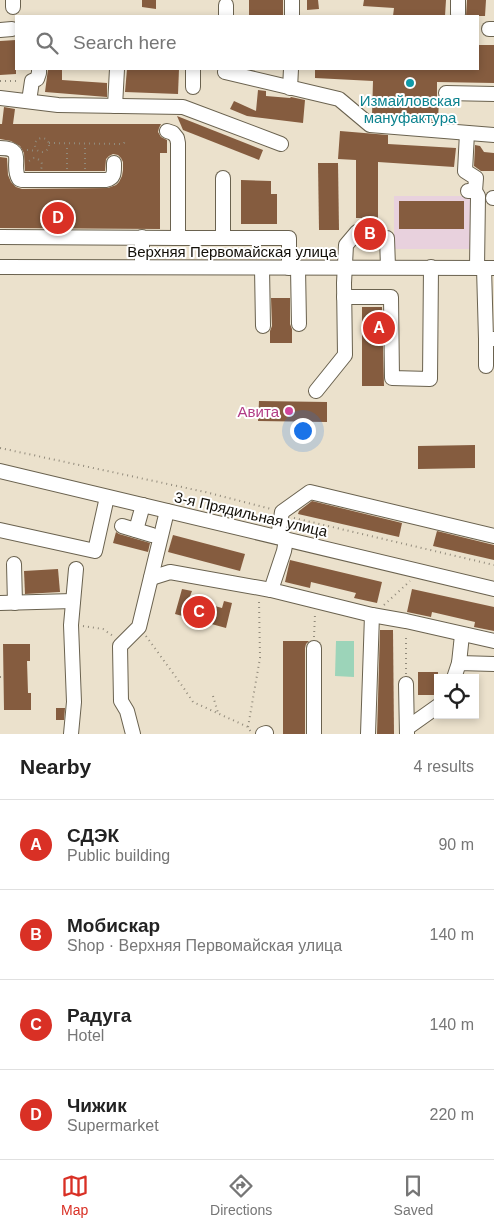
<!DOCTYPE html>
<html lang="en">
<head>
<meta charset="utf-8">
<style>
	:root { --surface:#fff; --page:#f2f2f2; --text:#222; --muted:#767676; --line:#e0e0e0; --accent:#d93025 }
	body { margin:0; font-family:Arial,sans-serif; background:var(--page); color:var(--text) }
	.controls { position:absolute; right:15px; bottom:15px; display:grid; overflow:hidden; border-radius:0px; box-shadow:0 2px 8px #0003 }
	.controls button { width:45px; height:45px; display:grid; place-items:center; padding:0; border:0; border-bottom:1px solid var(--line); background:var(--surface); color:var(--text); font:25px sans-serif }
	.you { position:absolute; left:302px; top:430px; width:18px; height:18px; margin:-12px; border:4px solid #fff; border-radius:50%; background:#1a73e8; box-shadow:0 0 0 8px #1a73e833 }
	.badge { display:grid; place-items:center; width:32px; height:32px; border-radius:50%; background:var(--accent); color:#fff; font-size:16px; font-weight:700 }
	.pin { position:absolute; translate:-50% -50%; border:2px solid #fff; box-shadow:0 1px 5px #0006 }
	.list { margin:0; padding:0; list-style:none }
	h2 { display:flex; justify-content:space-between; align-items:center; height:65px; margin:0; padding:0 20px; font-size:21px }
	h2 small { font-size:16px; font-weight:400; color:var(--muted) }
	.list li { display:grid; grid-template-columns:32px 1fr auto; gap:15px; align-items:center; box-sizing:border-box; height:90px; padding:0 20px; border-top:1px solid var(--line) }
	.list b { display:block; font-size:19px; white-space:nowrap }
	.list p { margin:0; font-size:16px; white-space:nowrap; color:var(--muted) }
	.list em { font-size:16px; font-style:normal; color:var(--muted) }
	.icon { flex:none; width:28px; height:28px; fill:none; stroke:currentColor; stroke-width:2; stroke-linecap:round; stroke-linejoin:round }
	.map { position:relative; flex:none; width:494px; height:734px; overflow:hidden }
	.search { position:absolute; background:var(--surface); box-shadow:0 2px 8px #0003; left:15px; right:15px; top:15px; height:55px; display:flex; align-items:center; gap:12px; box-sizing:border-box; padding:0 18px; border-radius:0px; color:var(--muted); font-size:19px }
	.sheet { height:425px; background:var(--surface) }
	nav { display:flex; justify-content:space-around; align-items:center; box-sizing:border-box; height:70px; border-top:1px solid var(--line); background:var(--surface); font-size:14px; color:var(--muted) }
	nav a { display:grid; justify-items:center; gap:2px }
	nav .on { color:var(--accent) }
	.map>svg:first-child { display:block }
	.education { fill:#e8d1dd }
	.green { fill:#9cd4b9 }
	.building { fill:#855c3f }
	.lines { fill:none; stroke-linecap:round; stroke-linejoin:round }
	.minor-casing { stroke:#6a624f; stroke-width:16 }
	.path { stroke:#918a7b; stroke-width:2; stroke-dasharray:1 4; stroke-linecap:butt }
	.minor { stroke:#fff; stroke-width:14 }
	.culture-dot { fill:#0f9aa8; stroke:#fff; stroke-width:2 }
	.hotel-dot { fill:#d1479c; stroke:#fff; stroke-width:2 }
	.labels { text-anchor:middle; dominant-baseline:central; stroke-width:4; stroke-linejoin:round; paint-order:stroke }
	.culture-label { font-size:15px; fill:#0d838f; stroke:#fff }
	.street-label { font-size:15px; fill:#120f08; stroke:#fff }
	.hotel-label { font-size:15px; fill:#b23c85; stroke:#fff; text-anchor:end }
</style>
</head>
<body>
<div class="map">
<svg width="494" height="734" viewBox="0 0 494 734">
	<rect width="100%" height="100%" fill="#ebe1cc"/>
	<rect class="education" x="394" y="196" width="78" height="53"/>
	<path class="green" d="M336,641H354V677L335,676Z"/>
	<g class="building">
		<path d="M142,0H156V9L142,7Z"/>
		<rect x="249" y="0" width="34" height="16"/>
		<path d="M307,0H318L319,9L307,10Z"/>
		<path d="M364,0H446L445,16H393L394,8L363,6Z"/>
		<path d="M467,0H486L485,16H466Z"/>
		<path d="M16,40V74L0,75V41Z"/>
		<path d="M478,45H494V83L437,82V97L439,98L438,121L417,120V118L373,116L372,115L373,81L315,78V69H478Z"/>
		<path d="M48,69H62V80L107,83V97L45,92Z"/>
		<path d="M127,69H179L178,94L125,92Z"/>
		<path d="M258,90L266,91V96L290,98L291,97L305,100L303,123L247,116L230,109L234,101L256,111Z"/>
		<path d="M4,107L15,109L13,124H161L159,128L158,132L161,137L167,140V153H160V229L0,228V157L7,158L8,175L11,182L16,187L22,189L108,188L116,185L119,182L122,176L123,170V162L121,158L118,155L113,154L109,156L106,159L105,171H25L24,153L20,146L11,141L0,139V124H2Z"/>
		<path d="M177,116L263,150L259,160L183,130Z"/>
		<path d="M340,131L388,135V144L456,148L454,167L378,162V244L361,245V240L366,233L365,229L361,225V218H356V160L338,159Z"/>
		<path d="M475,145L480,146L484,152L494,153V171H481L474,166Z"/>
		<path d="M318,163H338L339,230H319Z"/>
		<path d="M241,180L271,181V194H277V224H241Z"/>
		<rect x="399" y="201" width="65" height="28"/>
		<path d="M271,298H290V324L292,329V343H270V331L272,326Z"/>
		<path d="M362,307H382L384,386H362Z"/>
		<path d="M259,401L327,402V422L258,421Z"/>
		<path d="M475,445V468L418,469V446Z"/>
		<path d="M312,501L402,523L399,537L298,514L299,511Z"/>
		<path d="M437,531L494,545V560L433,546Z"/>
		<path d="M116,532L119,534L150,543L148,552L113,543Z"/>
		<path d="M173,535L245,554L240,571L168,552Z"/>
		<path d="M290,560L382,582L377,603L354,598L356,593L311,582L310,588L285,582Z"/>
		<path d="M58,569L60,592L25,594L24,571Z"/>
		<path d="M182,589L192,591L189,599L222,608L224,601L232,603L226,628L175,614Z"/>
		<path d="M412,589L494,607V631L474,627L475,622L432,612L431,617L407,612Z"/>
		<path d="M380,630H393L394,734H377Z"/>
		<path d="M283,641H309L306,644L305,648V734H283Z"/>
		<path d="M3,644H30V661H27L28,693H31V710H4Z"/>
		<rect x="418" y="672" width="20" height="23"/>
		<path d="M56,708H65L64,720H56Z"/>
	</g>
	<g class="lines">
		<g class="minor-casing">
			<g id="minor">
				<path d="M13,0V7"/>
				<path d="M458,14V0"/>
				<path d="M226,16V5"/>
				<path d="M292,16V0"/>
				<path d="M489,29H494"/>
				<path d="M0,30L12,29"/>
				<path d="M226,69L225,72L339,99L370,125L494,135"/>
				<path d="M193,87V69"/>
				<path d="M290,88L291,69"/>
				<path d="M446,93L494,94"/>
				<path d="M0,98L58,105L183,107L281,144"/>
				<path d="M29,101L32,81L37,79L39,73V69"/>
				<path d="M115,106L117,69"/>
				<path d="M467,133L465,171L476,178L475,191"/>
				<path d="M0,148C27,148 10,165 19,179L22,180H106C115,178 114,172 114,163"/>
				<path d="M468,191H475L478,196L477,268"/>
				<path d="M493,198H494"/>
				<path d="M0,237L178,238V143L177,138L173,133L167,131"/>
				<path d="M178,238H289V268"/>
				<path d="M223,238V178"/>
				<path d="M387,238L388,267"/>
				<path d="M0,267L494,268"/>
				<path d="M142,267V237"/>
				<path d="M262,268L263,326"/>
				<path d="M298,268L299,324"/>
				<path d="M484,268L486,339H494"/>
				<path d="M344,297H391L392,378L430,379L431,267"/>
				<path d="M486,366V339"/>
				<path d="M316,391L345,355L344,283L346,245L357,232"/>
				<path d="M0,471L494,589"/>
				<path d="M122,526L152,535"/>
				<path d="M0,530L95,551L107,497"/>
				<path d="M136,530L143,505"/>
				<path d="M278,537L282,512L310,492L494,536"/>
				<path d="M286,540L284,551L271,590L372,615L406,621L494,641"/>
				<path d="M14,564L15,603"/>
				<path d="M151,578L170,572L271,590"/>
				<path d="M0,603L73,601"/>
				<path d="M459,663L462,635"/>
				<path d="M454,678L459,663L494,664"/>
				<path d="M406,684L407,734"/>
				<path d="M407,728L438,706"/>
				<path d="M71,734L74,702L71,625L76,569"/>
				<path d="M133,734L127,711L121,701L120,646L139,627L167,511"/>
				<path d="M263,734L266,733"/>
				<path d="M314,734V648"/>
				<path d="M368,734L372,615"/>
			</g>
		</g>
		<g class="path">
			<path d="M0,81H20"/>
			<circle cx="42" cy="145" r="7"/>
			<path d="M49,143L122,144L124,143L125,140"/>
			<path d="M27,150L37,151"/>
			<path d="M29,161L34,158C40,159 44,163 41,169"/>
			<path d="M67,169V144"/>
			<path d="M85,169V144"/>
			<path d="M0,448L205,492L271,509"/>
			<path d="M294,518L494,565"/>
			<path d="M384,605L410,581"/>
			<path d="M83,626L103,629L113,636"/>
			<path d="M146,636L183,687L193,702L248,727L252,734"/>
			<path d="M314,637L315,614"/>
			<path d="M406,674V634"/>
			<path d="M0,677H3"/>
			<path d="M213,696L218,713"/>
			<path d="M248,727L260,658L259,601"/>
		</g>
		<use href="#minor" class="minor"/>
	</g>
	<circle class="culture-dot" cx="410" cy="83" r="5"/>
	<circle class="hotel-dot" cx="289" cy="411" r="5"/>
	<g class="labels">
		<g class="culture-label">
			<text x="410" y="100">Измайловская<tspan x="410" dy="17">мануфактура</tspan></text>
		</g>
		<g class="street-label">
			<text x="232" y="251">Верхняя Первомайская улица</text>
			<text transform="translate(251 514) rotate(13)">3-я Прядильная улица</text>
		</g>
		<g class="hotel-label">
			<text x="279" y="411">Авита</text>
		</g>
	</g>
</svg>
<div class="controls">
<button><svg class="icon" aria-label="locate" viewBox="0 0 24 24"><circle cx="12" cy="12" r="6"/><path d="M12 2v4M12 18v4M2 12h4M18 12h4"/></svg></button>
</div>
<div class="you"></div>
<div class="pin badge" style="left:379px;top:328px">A</div>
<div class="pin badge" style="left:370px;top:234px">B</div>
<div class="pin badge" style="left:199px;top:612px">C</div>
<div class="pin badge" style="left:58px;top:218px">D</div>
<div class="search"><svg class="icon" aria-label="search" viewBox="0 0 24 24"><circle cx="10" cy="10" r="6"/><path d="M15 15l6 6"/></svg>Search here</div>
</div>
<section class="sheet">
<h2>Nearby<small>4 results</small></h2>
<ul class="list">
<li><span class="badge">A</span><div><b>СДЭК</b><p>Public building</p></div><em>90 m</em></li>
<li><span class="badge">B</span><div><b>Мобискар</b><p>Shop · Верхняя Первомайская улица</p></div><em>140 m</em></li>
<li><span class="badge">C</span><div><b>Радуга</b><p>Hotel</p></div><em>140 m</em></li>
<li><span class="badge">D</span><div><b>Чижик</b><p>Supermarket</p></div><em>220 m</em></li>
</ul>
</section>
<nav>
<a class="on"><svg class="icon" aria-label="map" viewBox="0 0 24 24"><path d="M3 6l6-2 6 2 6-2v14l-6 2-6-2-6 2zM9 4v14M15 6v14"/></svg>Map</a>
<a><svg class="icon" aria-label="directions" viewBox="0 0 24 24"><path d="M12 3l9 9-9 9-9-9zM9 14v-3h6M13 9l2 2-2 2"/></svg>Directions</a>
<a><svg class="icon" aria-label="saved" viewBox="0 0 24 24"><path d="M7 4h10v16l-5-4-5 4z"/></svg>Saved</a>
</nav>
</body>
</html>
